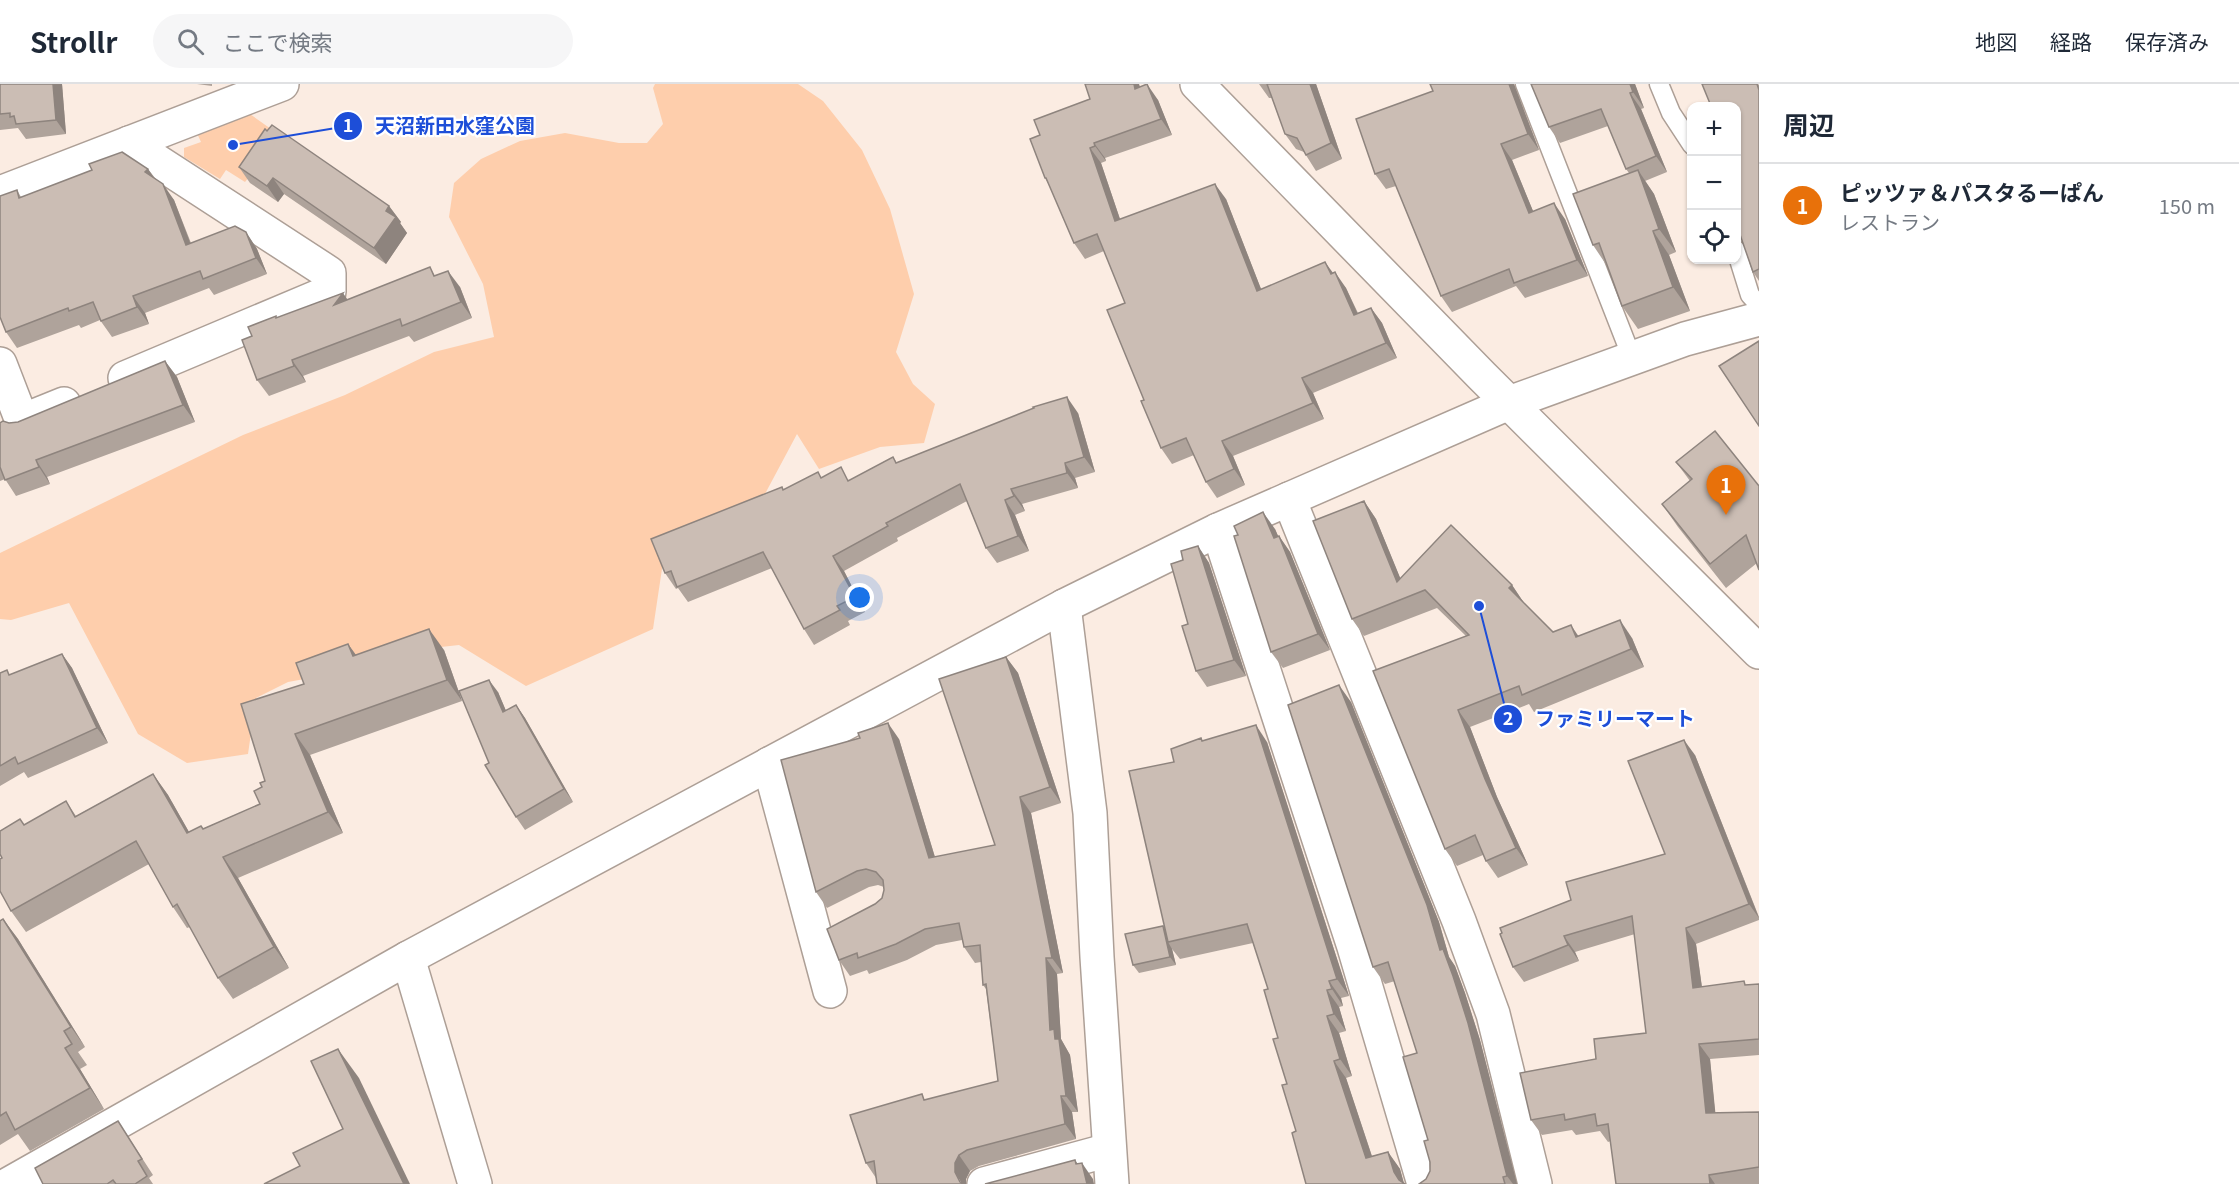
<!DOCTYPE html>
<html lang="ja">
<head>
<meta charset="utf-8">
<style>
	:root { --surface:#fff; --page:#f6f6f7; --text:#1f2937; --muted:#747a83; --line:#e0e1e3; --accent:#126268 }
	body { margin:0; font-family:Georgia,"Noto Sans JP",serif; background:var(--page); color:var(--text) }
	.controls { position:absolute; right:18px; top:18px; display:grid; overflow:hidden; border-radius:12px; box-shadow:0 2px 4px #0004 }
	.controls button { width:54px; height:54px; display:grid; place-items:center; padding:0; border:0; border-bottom:2px solid var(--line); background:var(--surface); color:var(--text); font:30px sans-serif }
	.you { position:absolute; left:860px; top:514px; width:21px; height:21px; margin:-15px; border:4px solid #fff; border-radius:50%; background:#1a73e8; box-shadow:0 0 0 9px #1a73e833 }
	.badge { display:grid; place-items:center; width:39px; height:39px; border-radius:50%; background:var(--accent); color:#fff; font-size:20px; font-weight:700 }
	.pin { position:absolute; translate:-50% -50px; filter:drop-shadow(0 2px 3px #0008) }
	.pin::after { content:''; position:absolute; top:32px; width:21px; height:18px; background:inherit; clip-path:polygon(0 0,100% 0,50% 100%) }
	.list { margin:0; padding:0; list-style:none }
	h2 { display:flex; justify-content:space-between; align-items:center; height:78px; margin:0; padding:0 24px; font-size:26px }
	h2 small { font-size:20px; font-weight:400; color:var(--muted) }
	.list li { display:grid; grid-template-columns:39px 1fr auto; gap:18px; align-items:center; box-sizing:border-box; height:84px; padding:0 24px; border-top:2px solid var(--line) }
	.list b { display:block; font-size:22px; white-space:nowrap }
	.list p { margin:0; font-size:20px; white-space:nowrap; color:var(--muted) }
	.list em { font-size:20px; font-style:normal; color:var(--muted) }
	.icon { flex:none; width:33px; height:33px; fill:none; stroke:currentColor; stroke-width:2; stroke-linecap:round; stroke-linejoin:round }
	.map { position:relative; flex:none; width:1759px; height:1100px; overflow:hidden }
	header { display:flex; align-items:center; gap:36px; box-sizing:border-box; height:84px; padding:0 30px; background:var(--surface); border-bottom:2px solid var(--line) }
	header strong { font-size:28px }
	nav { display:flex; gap:33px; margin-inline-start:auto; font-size:21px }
	.search { width:420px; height:54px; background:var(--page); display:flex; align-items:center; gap:15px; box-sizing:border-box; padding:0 21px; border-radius:33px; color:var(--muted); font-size:22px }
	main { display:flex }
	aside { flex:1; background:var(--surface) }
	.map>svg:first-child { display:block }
	.green { fill:#feceac }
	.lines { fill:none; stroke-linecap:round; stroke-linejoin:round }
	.service-casing { stroke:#ad9f96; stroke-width:21 }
	.minor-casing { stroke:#ad9f96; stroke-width:36 }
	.tertiary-casing { stroke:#ad9f96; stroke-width:36 }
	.primary-casing { stroke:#ad9f96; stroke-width:36 }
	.service { stroke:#fff; stroke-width:18 }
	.minor { stroke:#fff; stroke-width:33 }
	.tertiary { stroke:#fff; stroke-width:33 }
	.primary { stroke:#fff; stroke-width:33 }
	.wall { fill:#afa39b }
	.shaded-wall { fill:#8e847e }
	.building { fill:#cbbdb4; stroke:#8e847e; stroke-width:1.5 }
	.leader { fill:none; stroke:#1d4ed8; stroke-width:2 }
	.callout-dot { fill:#1d4ed8; stroke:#fff; stroke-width:2 }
	.mark-label { font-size:18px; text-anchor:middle; font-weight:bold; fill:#fff }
	.callout-label { font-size:20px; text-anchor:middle; font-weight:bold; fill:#1d4ed8; stroke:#fff; stroke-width:4.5; stroke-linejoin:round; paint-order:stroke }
</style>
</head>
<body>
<header>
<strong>Strollr</strong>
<div class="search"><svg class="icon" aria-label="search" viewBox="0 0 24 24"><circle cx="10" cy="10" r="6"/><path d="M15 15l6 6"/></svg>ここで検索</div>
<nav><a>地図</a><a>経路</a><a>保存済み</a></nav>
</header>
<main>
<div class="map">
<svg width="1759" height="1100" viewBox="0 0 1759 1100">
	<rect width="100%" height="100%" fill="#fbece2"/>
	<g class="green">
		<path d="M655,0H798L823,17L862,66L890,125L914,210L896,268L913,300L935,320L924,359L880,363L819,385L797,350L758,423L666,458L653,545L526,602L459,561L378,570L321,592L288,598L256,614L248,670L187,679L138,650L69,519L11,536L0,535V469L243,351L345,311L434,268L494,253L483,200L449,133L454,99L481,75L520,57L565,49L619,59H647L663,40L653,4Z"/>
		<path d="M247,28L281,52L245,98L226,86L220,95L184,73V64L201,58L196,47Z"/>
	</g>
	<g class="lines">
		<g class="service-casing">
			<g id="service">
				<path d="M1525,0L1632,274"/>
				<path d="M1659,0L1671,29L1692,61"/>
				<path d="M1736,166L1750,211L1759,221"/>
			</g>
		</g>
		<g class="minor-casing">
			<g id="minor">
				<path d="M0,109L282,0"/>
				<path d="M0,280L22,337L64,320"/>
				<path d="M125,294L329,208V189L129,59"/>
				<path d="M1509,319L1685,255L1759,235"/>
				<path d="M1289,415L1459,837L1493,930L1535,1100"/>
				<path d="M1218,446L1354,863L1424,1100"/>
				<path d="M1064,522L1090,729L1097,873L1112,1100"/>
				<path d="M769,680L830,907"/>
				<path d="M408,874L475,1100"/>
				<path d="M984,1100L1109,1066"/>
			</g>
		</g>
		<g class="tertiary-casing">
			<path id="tertiary" d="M9,1100L408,874L1064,522L1218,446L1509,319"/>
		</g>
		<g class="primary-casing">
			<path id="primary" d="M1197,0L1482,292L1759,568"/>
		</g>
		<use href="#service" class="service"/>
		<use href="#minor" class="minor"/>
		<use href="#tertiary" class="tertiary"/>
		<use href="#primary" class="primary"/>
	</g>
	<g class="wall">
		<path d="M0,0H62L66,50L26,55L18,44L0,46Z"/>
		<path d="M197,0H212V2Z"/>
		<path d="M1259,0H1316L1342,75L1316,87L1304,68L1296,65L1285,50L1272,14H1269Z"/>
		<path d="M1514,0L1539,66L1512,76L1533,127L1565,135L1588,192L1525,214L1516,202L1452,228L1441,212L1396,102L1386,105L1375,90Z"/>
		<path d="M1531,0H1635L1644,24L1641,25L1667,88L1645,97L1654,110L1676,168L1669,171L1690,227L1638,245L1622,222L1607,182L1593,161L1629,89L1626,85L1608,42L1560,59L1549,43Z"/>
		<path d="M1759,0V197L1753,188L1737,22Z"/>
		<path d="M1140,3L1158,16L1172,51L1105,74L1106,77L1101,79L1120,135L1226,115L1261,205L1333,189L1346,204L1358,229L1371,224L1382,239L1397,274L1313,309L1324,335L1233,372L1245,401L1217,414L1206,398L1194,371L1172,380L1161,364L1144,316L1125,219L1104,167L1085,175L1074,159L1049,101L1045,94L1040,51L1090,15Z"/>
		<path d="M239,83L389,122L401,138L400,139L407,149L386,180L284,110L278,118L250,99Z"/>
		<path d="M148,85L155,94L174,116L191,159L246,148L257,165L267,190L214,211L209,204L145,229L149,240L112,253L100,236L81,244L79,241L17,264L6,248L17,106L21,113Z"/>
		<path d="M430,183L435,192L460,203L472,234L414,258L409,252L303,292L306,298L269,312L257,296L252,252L277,234L348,216Z"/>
		<path d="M165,277L177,293L195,338L47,393L50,400L16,412L5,395L0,397V339H9L18,338Z"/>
		<path d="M1078,329L1095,388L1075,394L1078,404L1022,420L1025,427L1015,431L1029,467L997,479L986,464L967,417L897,454L898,457L844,487L865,528L848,537L850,541L814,561L804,545L772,484L688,518L678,504L676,505L665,489L784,406L818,388L821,393L850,396L893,373L897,379Z"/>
		<path d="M1676,378L1759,402L1757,479L1726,504L1678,443L1662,420L1690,397Z"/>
		<path d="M1364,417L1376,435L1400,494L1512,501L1524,519L1553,548L1579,552L1632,554L1644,583L1534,628L1529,620L1470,643L1497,713L1528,781L1498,794L1486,777L1483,771L1457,782L1445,765L1466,552L1437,524L1364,552L1352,535Z"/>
		<path d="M1275,445L1278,452H1279L1290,468L1330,566L1283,584L1271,568Z"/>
		<path d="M1198,462L1209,479L1246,592L1207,603L1196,587L1188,540L1183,476Z"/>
		<path d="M348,560L356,571L444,566L462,617L310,671L343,749L238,794L289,884L233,915L218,894L190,843L187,844L173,823L149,780L26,848L11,827L2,774L20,735L24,741L66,717L76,732L153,690L168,711L189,748L203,745L260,720L262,703L304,600Z"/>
		<path d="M62,570L72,584L108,659L28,694L24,688L0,702V589L10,591Z"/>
		<path d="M1006,573L1018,589L1061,719L1031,729L1063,889L1057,890L1061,955L1070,971L1078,1028H1072L1076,1055L979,1082L970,1087L966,1095L876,1094L866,1079L926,1016L998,997L986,905L983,901L981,878L975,879L964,863L962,856L936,861L907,876L869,890L867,886L850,892L839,876L875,820L882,814L884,806V803L878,801L869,803L827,824L816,808L860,654L899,655L935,773L995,761Z"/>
		<path d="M498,608L506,627L516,621L525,634L573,718L525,746L516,733L489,679Z"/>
		<path d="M1351,618L1439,838L1449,873L1455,882L1465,909L1480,956L1517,1100H1419L1426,1095L1430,1087L1428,1056L1417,969L1395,897L1385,900L1373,883Z"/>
		<path d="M1201,654L1203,657L1267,658L1349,912L1341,914L1343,922L1339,923L1346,947L1339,949L1352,992L1346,994L1372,1072L1388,1068L1400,1085L1404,1099L1296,1047L1287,1000L1268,905L1253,859L1180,875L1172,865L1176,881L1139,889L1133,881L1165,844L1174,678Z"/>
		<path d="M1695,671L1759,833V836L1696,860L1702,903L1759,900V971L1710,975L1715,1029L1759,1028V1100H1616L1611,1057L1608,1058L1600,1047L1576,1051L1572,1046L1542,1051L1531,1036L1596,975L1646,949L1635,850L1575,868L1579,877L1524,898L1513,883L1571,816L1665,770Z"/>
		<path d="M3,835L18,855L85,963L78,968L87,981L80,985L104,1025L30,1067L18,1050L0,1061V837Z"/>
		<path d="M118,1037L153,1091L149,1094L153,1100H43Z"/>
	</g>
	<g class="shaded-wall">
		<path d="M53,0H62L66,50L56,36Z"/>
		<path d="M1134,0H1139L1146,20L1135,5Z"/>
		<path d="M1147,0L1158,16L1172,51L1161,35Z"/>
		<path d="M1310,0H1316L1342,75L1331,59Z"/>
		<path d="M1509,0H1514L1539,66L1528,50Z"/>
		<path d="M1630,0H1635L1644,24L1633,8Z"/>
		<path d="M1630,9L1641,25L1667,88L1656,72Z"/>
		<path d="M1094,59L1105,74L1106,77L1095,62Z"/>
		<path d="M1501,60L1512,76L1540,144L1529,129Z"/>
		<path d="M1090,64L1101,79L1126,153L1115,137Z"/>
		<path d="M148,85L159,101L145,88Z"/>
		<path d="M1638,86L1654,110L1676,168L1659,145Z"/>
		<path d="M273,94L284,110L278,118L267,102Z"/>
		<path d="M163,100L174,116L197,177L186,161Z"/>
		<path d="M1215,100L1226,115L1268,223L1257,207Z"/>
		<path d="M1554,119L1565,135L1588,192L1577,176Z"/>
		<path d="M389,122L401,138L400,139L407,149L386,180L374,164L386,127Z"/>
		<path d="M1653,147L1669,171L1690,227L1673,203Z"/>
		<path d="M246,148L257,165L267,190L256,174Z"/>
		<path d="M1325,178L1336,193L1331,190Z"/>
		<path d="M448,187L460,203L472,234L461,218Z"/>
		<path d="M1335,188L1346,204L1365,246L1354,231Z"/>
		<path d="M343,209L354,225L334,221Z"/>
		<path d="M133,212L145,229L149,240L137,223Z"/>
		<path d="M1371,224L1382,239L1397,274L1386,259Z"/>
		<path d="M292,276L303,292L306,298L294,282Z"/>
		<path d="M165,277L177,293L195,338L183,321Z"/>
		<path d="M1302,294L1313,309L1324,335L1313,319Z"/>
		<path d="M1067,313L1078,329L1095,388L1084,373Z"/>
		<path d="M1222,357L1233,372L1245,401L1234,385Z"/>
		<path d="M36,376L47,393L50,400L39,383Z"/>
		<path d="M1065,379L1075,394L1078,404L1067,389Z"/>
		<path d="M1011,405L1022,420L1025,427L1014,412Z"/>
		<path d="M1005,416L1015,431L1029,467L1018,452Z"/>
		<path d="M1364,417L1376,435L1408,513L1397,498Z"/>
		<path d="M1263,428L1275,445L1286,470L1274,454Z"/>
		<path d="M1279,452L1290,468L1330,566L1318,550Z"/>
		<path d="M1198,462L1209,479L1246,592L1234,576Z"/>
		<path d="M833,472L844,487L865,528L855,513Z"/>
		<path d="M1512,501L1524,519L1509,504Z"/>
		<path d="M1620,536L1632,554L1644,583L1631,565Z"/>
		<path d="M1571,541L1583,559L1576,553Z"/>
		<path d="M429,545L444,566L462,617L447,596Z"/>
		<path d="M348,560L363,581L353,572Z"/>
		<path d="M62,570L72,584L108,659L97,644Z"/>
		<path d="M1006,573L1018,589L1061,719L1050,703Z"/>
		<path d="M489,596L498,608L512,641L503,628Z"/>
		<path d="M1339,601L1351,618L1439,838L1449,873L1455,882L1465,909L1480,956L1517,1100H1513L1507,1092L1440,866Z"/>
		<path d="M516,621L525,634L573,718L564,705Z"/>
		<path d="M1458,626L1470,643L1497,713L1528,781L1516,764L1485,695Z"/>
		<path d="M888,639L899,655L940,790L929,774Z"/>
		<path d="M1256,641L1267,658L1349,912L1337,895Z"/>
		<path d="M295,650L310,671L343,749L328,728Z"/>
		<path d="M1684,656L1695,671L1759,834L1749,820Z"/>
		<path d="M153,690L168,711L202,771L187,749Z"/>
		<path d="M1020,713L1031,729L1063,889L1052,874Z"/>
		<path d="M223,773L238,794L289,884L274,863Z"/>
		<path d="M3,835L18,855L85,963L71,943Z"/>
		<path d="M1163,842L1169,850L1168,858L1172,865L1176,881L1170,873Z"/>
		<path d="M1686,844L1696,860L1704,919L1693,904Z"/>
		<path d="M1564,852L1575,868L1579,877L1568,861Z"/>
		<path d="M1046,874L1057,890L1061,955L1070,971L1078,1028L1066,1012L1055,955L1050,946Z"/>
		<path d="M1329,897L1341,914L1343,922L1332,905Z"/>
		<path d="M1327,906L1339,923L1346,947L1334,930Z"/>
		<path d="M1327,932L1339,949L1352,992L1340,975Z"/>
		<path d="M1699,960L1710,975L1717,1045L1706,1029Z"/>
		<path d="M65,964L80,985L104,1025L90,1004Z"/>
		<path d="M338,965L359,994L410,1100H404Z"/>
		<path d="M1334,977L1346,994L1378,1091L1366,1074Z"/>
		<path d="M1061,1012L1072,1028L1076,1055L1065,1040Z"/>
		<path d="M1388,1068L1400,1085L1404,1100H1402L1394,1088Z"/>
		<path d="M959,1071L970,1087L966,1095V1100H962L955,1088V1079Z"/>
		<path d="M1075,1076L1084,1089L1082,1079L1093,1095L1094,1100H1087L1076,1080Z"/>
		<path d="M1709,1091L1715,1100H1710Z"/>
	</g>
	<g class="building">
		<path d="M0,0H53L56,36L16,40L14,32L10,33V29L0,30Z"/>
		<path d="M1085,0H1134L1135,5L1147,0L1161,35L1094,59L1095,62L1090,64L1115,137L1215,100L1257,207L1325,178L1331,190L1335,188L1354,231L1371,224L1386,259L1302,294L1313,319L1222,357L1234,385L1206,398L1186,354L1161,364L1141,317L1144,316L1107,226L1125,219L1097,150L1074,159L1046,94H1045L1030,55L1040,51L1034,36L1090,15Z"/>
		<path d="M1267,0H1310L1331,59L1306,71L1297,54L1285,50Z"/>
		<path d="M1430,0H1509L1528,50L1501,60L1529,129L1554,119L1577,176L1514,199L1509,185L1441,212L1389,85L1375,90L1356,35L1433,7Z"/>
		<path d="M1531,0H1630L1633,8L1630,9L1656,72L1626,85L1601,25L1549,43Z"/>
		<path d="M1702,0H1757L1759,6V185L1753,188L1737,142V22H1711Z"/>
		<path d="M272,41L389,122L386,127L396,133L374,164L273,94L267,102L239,83L265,45L267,47Z"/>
		<path d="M122,68L148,85L145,88L163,100L186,161L235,142L246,148L256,174L203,195L200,187L133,212L137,223L101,237L93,218L69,227L68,224L6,248L0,233V112L17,106L19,114L92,86L89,80Z"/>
		<path d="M1638,86L1659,145L1653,147L1673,203L1622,222L1599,159L1593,161L1573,110Z"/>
		<path d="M430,183L434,192L448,187L461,218L402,242L400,235L292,276L294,282L257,296L242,256L252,252L248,243L276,232V234L343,209L334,221Z"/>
		<path d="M1759,257V342L1719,282Z"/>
		<path d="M165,277L183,321L36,376L39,383L5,396L0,383V339L3,337L9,339L18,338Z"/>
		<path d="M1067,313L1084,373L1065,379L1067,389L1011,405L1014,412L1005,416L1018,452L986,464L960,400L886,439L888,442L833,472L855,513L837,522L840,526L804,545L763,468L677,503L671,487L665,489L651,455L782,403L783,406L818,388L821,394L841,383L848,397L893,373L896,379L1034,324L1033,323Z"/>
		<path d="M1715,347L1759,402V486L1746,451L1710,480L1662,420L1692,395L1676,378Z"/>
		<path d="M1364,417L1397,498L1451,441L1512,501L1509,504L1553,548L1571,541L1576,553L1620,536L1631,565L1522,611L1519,602L1458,626L1485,695L1516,764L1486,777L1475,751L1445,765L1373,587L1469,551L1425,506L1352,535L1313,437Z"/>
		<path d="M1263,428L1274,454L1279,452L1318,550L1271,568L1234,452L1238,451L1234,442Z"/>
		<path d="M1198,462L1234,576L1196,587L1182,542L1188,540L1171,480L1183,476L1181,467Z"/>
		<path d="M429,545L447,596L295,650L328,728L223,773L274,863L218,894L177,820L173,823L136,757L11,827L0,807V775L2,774L0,770V747L20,735L24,741L66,717L75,733L153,690L187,749L201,742L203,745L260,720L254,707L262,703L260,699L265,697L241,620L304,600L296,579L348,560L353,572Z"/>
		<path d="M62,570L97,644L18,680L15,673L0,682V589L7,586L9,591Z"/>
		<path d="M1006,573L1050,703L1020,713L1052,874H1046L1050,946L1054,945L1055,955H1059L1066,1012H1061L1065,1040L967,1066L959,1071L955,1079V1088L960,1098L964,1100H877L874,1077L866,1079L850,1031L922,1010L924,1016L998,997L986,900L983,901L980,861L964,863L959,839L925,845L896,860L858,874L857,869L839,876L827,845L875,820L882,814L884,806L883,796L876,788L866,785L857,787L816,808L781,676L860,654L858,649L888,639L929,774L995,761L939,595Z"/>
		<path d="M489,596L503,628L516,621L564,705L516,733L485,681L489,679L459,607Z"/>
		<path d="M1339,601L1427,821L1440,866L1443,865L1453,892L1468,939L1507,1092L1503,1093L1505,1100H1419L1426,1095L1430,1087V1078L1424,1057L1428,1056L1403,973L1417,969L1388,878L1373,883L1288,621Z"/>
		<path d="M1256,641L1337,895L1329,897L1332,905L1327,906L1334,930L1327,932L1340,975L1334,977L1366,1074L1388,1068L1394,1088L1399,1096L1405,1100H1306L1292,1049L1296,1047L1282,1001L1287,1000L1273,955L1278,954L1264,906L1268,905L1247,840L1168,858L1129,687L1174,678L1171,665L1201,654L1202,657Z"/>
		<path d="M1684,656L1749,820L1686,844L1693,904L1744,897L1745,901L1759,900V955L1699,960L1706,1029L1759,1028V1083L1709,1091L1710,1100H1616L1608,1040L1597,1042L1595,1030L1565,1036L1564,1030L1531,1036L1520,989L1596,975L1594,955L1646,949L1632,832L1564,852L1568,861L1513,883L1500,850L1502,849L1500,844L1571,816L1566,798L1665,770L1628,677Z"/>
		<path d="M3,835L71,943L64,947L72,960L65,964L90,1004L15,1046L6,1028L0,1032V837Z"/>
		<path d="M1163,842L1170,873L1133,881L1125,850Z"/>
		<path d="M338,965L404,1100H264L300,1082L293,1069L343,1045L311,977Z"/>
		<path d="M118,1037L142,1075L138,1077L147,1092L135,1100H116L113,1096L107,1100H43L35,1084Z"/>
		<path d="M1075,1076L1076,1080L1082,1079L1087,1100H985Z"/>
	</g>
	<path class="leader" d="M233 61L348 42M1479 522L1508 635"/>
	<g class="callout-dot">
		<circle cx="233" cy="61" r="6"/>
		<circle cx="1479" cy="522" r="6"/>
		<circle cx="348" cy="42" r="15"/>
		<circle cx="1508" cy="635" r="15"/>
	</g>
	<g class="mark-label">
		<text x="348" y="48">1</text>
		<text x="1508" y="641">2</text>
	</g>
	<g class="callout-label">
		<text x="455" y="49">天沼新田水窪公園</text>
		<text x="1615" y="642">ファミリーマート</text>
	</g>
</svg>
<div class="controls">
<button>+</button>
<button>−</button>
<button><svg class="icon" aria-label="locate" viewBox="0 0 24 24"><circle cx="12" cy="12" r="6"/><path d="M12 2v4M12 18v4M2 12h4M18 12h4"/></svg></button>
</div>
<div class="you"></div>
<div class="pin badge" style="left:1726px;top:431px;background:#e8710a">1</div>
</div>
<aside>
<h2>周辺<small></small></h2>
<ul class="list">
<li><span class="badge" style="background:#e8710a">1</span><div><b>ピッツァ＆パスタるーぱん</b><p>レストラン</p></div><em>150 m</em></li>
</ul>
</aside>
</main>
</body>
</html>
